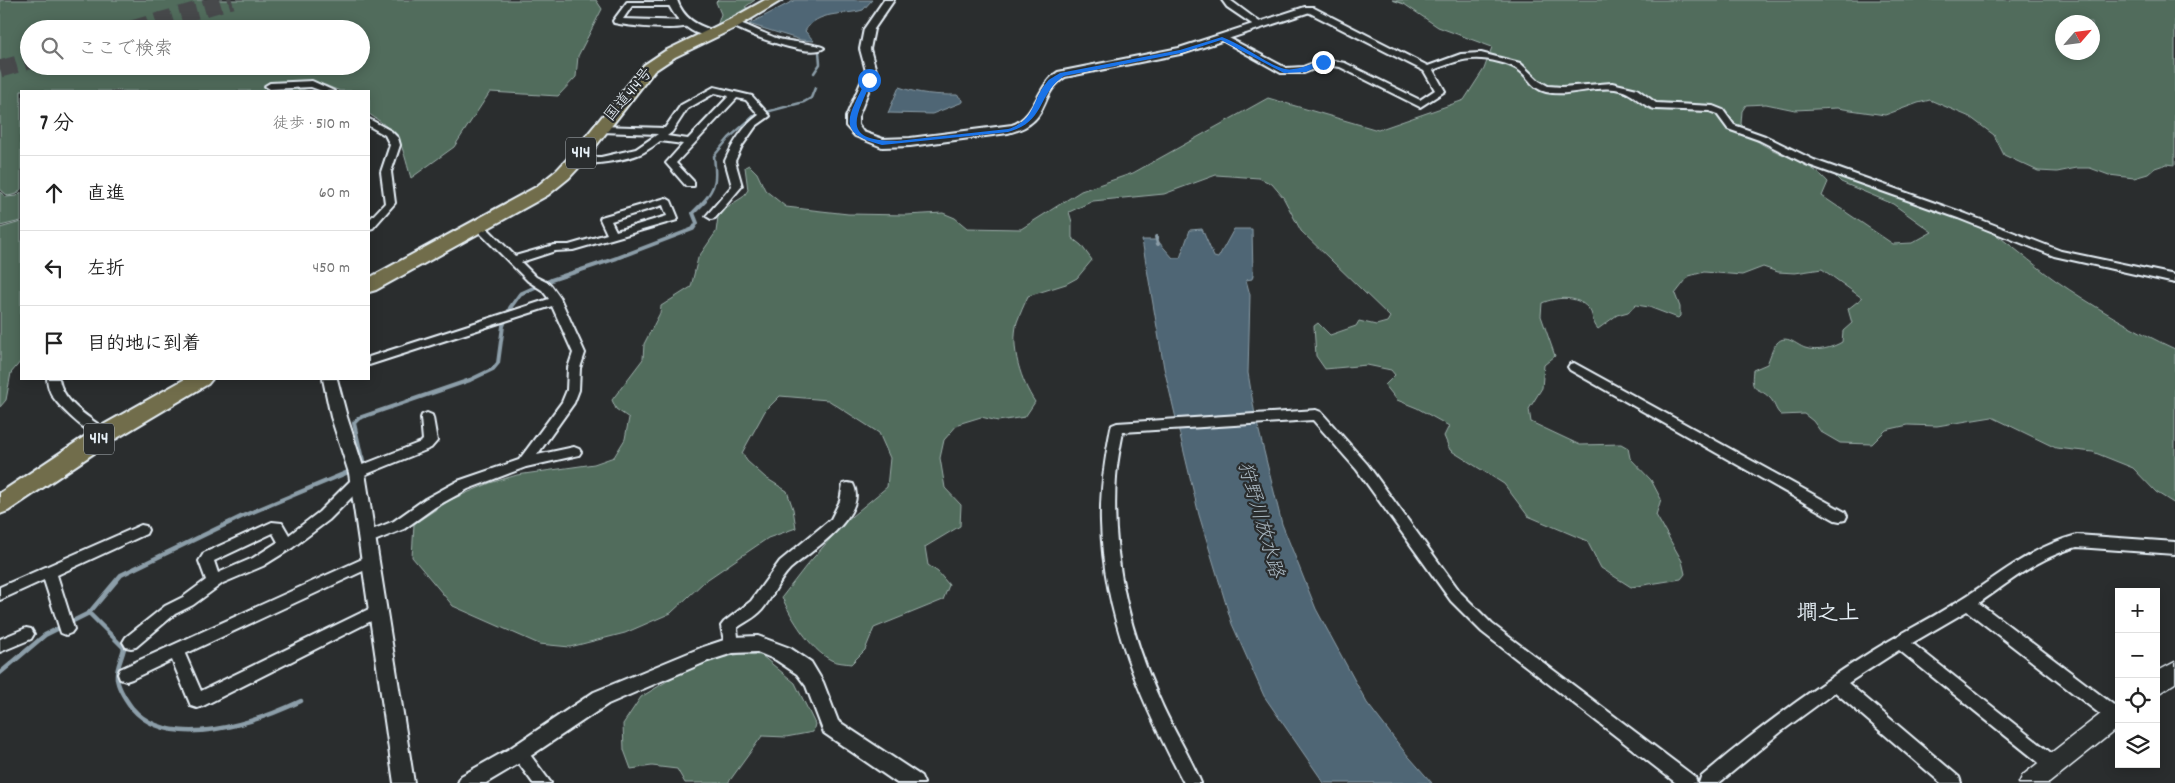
<!DOCTYPE html>
<html lang="ja">
<head>
<meta charset="utf-8">
<style>
	:root { --surface:#fff; --page:#f6f6f6; --text:#222; --muted:#767676; --line:#e0e0e0 }
	body { margin:0; font-family:Dekko,"Klee One",sans-serif; background:var(--page); color:var(--text) }
	.controls { position:absolute; right:15px; bottom:15px; display:grid; overflow:hidden; border-radius:0px; box-shadow:0 2px 12px #0003 }
	.controls button { width:45px; height:45px; display:grid; place-items:center; padding:0; border:0; border-bottom:1px solid var(--line); background:var(--surface); color:var(--text); font:25px sans-serif }
	.compass { position:absolute; left:2055px; top:15px; width:45px; height:45px; border-radius:50%; background:var(--surface); box-shadow:0 2px 12px #0003; rotate:62deg }
	.stop { position:absolute; width:15px; height:15px; margin:-11px; border:4px solid #1a73e8; border-radius:50%; background:#fff }
	.stop.end { background:#1a73e8; border-color:#fff; box-shadow:0 1px 5px #0008 }
	.list { margin:0; padding:0; list-style:none }
	h2 { display:flex; justify-content:space-between; align-items:center; height:65px; margin:0; padding:0 20px; font-size:21px }
	h2 small { font-size:16px; font-weight:400; color:var(--muted) }
	.list li { display:grid; grid-template-columns:32px 1fr auto; gap:15px; align-items:center; box-sizing:border-box; height:75px; padding:0 20px; border-top:1px solid var(--line) }
	.list b { display:block; font-size:19px; white-space:nowrap }
	.list em { font-size:16px; font-style:normal; color:var(--muted) }
	.icon { flex:none; width:28px; height:28px; fill:none; stroke:currentColor; stroke-width:2; stroke-linecap:round; stroke-linejoin:round }
	.map { position:relative; flex:none; width:2175px; height:783px; overflow:hidden }
	.search { position:absolute; background:var(--surface); box-shadow:0 2px 12px #0003; left:20px; top:20px; width:350px; height:55px; display:flex; align-items:center; gap:12px; box-sizing:border-box; padding:0 18px; border-radius:28px; color:var(--muted); font-size:19px }
	.panel { position:absolute; background:var(--surface); box-shadow:0 2px 12px #0003; left:20px; top:90px; width:350px; height:290px; border-radius:0px }
	.map>svg:first-child { display:block }
	.green { fill:#516c5c; stroke:#9caeaa; fill-rule:evenodd }
	.water { fill:#4f6674; stroke:#8c9ea9 }
	.lines { fill:none; stroke-linecap:round; stroke-linejoin:round }
	.stream-far2 { stroke:#8c9ea9; stroke-width:2.5 }
	.stream-far1 { stroke:#8c9ea9; stroke-width:4 }
	.stream { stroke:#8c9ea9; stroke-width:4.5 }
	.motorway-tunnel { stroke:#464a4c; stroke-width:17; stroke-dasharray:17 8; stroke-linecap:butt }
	.minor-casing { stroke:#e8f1f8; stroke-width:4 }
	.tertiary-casing { stroke:#e8f1f8; stroke-width:4 }
	.secondary-casing { stroke:#e8f1f8; stroke-width:3 }
	.trunk-casing { stroke:#e8f1f8; stroke-width:4 }
	.minor { fill:#2a2d2e; fill-rule:evenodd }
	.tertiary { fill:#2a2d2e; fill-rule:evenodd }
	.secondary { fill:#2a2d2e; fill-rule:evenodd }
	.trunk { fill:#716d4b; fill-rule:evenodd }
	.route { fill:#1a73e8 }
	.labels { text-anchor:middle; dominant-baseline:central; stroke-width:4.5; stroke-linejoin:round; paint-order:stroke }
	.far-street-label { font-size:16px; fill:#e8f1f8; stroke:#2a2d2e }
	.shield { fill:#2a2d2e; stroke:#afb6bb; stroke-width:1 }
	.shield-label { font-size:18px; font-weight:bold; fill:#e8f1f8 }
	.water-label { font-size:20px; font-style:italic; fill:#abb9c3; stroke:#2a2d2e }
	.quarter-label { font-size:21px; font-weight:bold; fill:#e8f1f8; stroke:#2a2d2e }
</style>
</head>
<body>
<div class="map">
<svg width="2175" height="783" viewBox="0 0 2175 783">
	<rect width="100%" height="100%" fill="#2a2d2e"/>
	<filter id="ink" filterUnits="userSpaceOnUse"><feTurbulence type="fractalNoise" baseFrequency=".02" numOctaves="2"/><feDisplacementMap in="SourceGraphic" scale="10" xChannelSelector="R" yChannelSelector="G"/><feConvolveMatrix kernelMatrix="1 2 1 2 8 2 1 2 1" color-interpolation-filters="sRGB"/></filter>
	<g filter="url(#ink)">
		<g class="green">
			<path d="M0,0H596L602,9L578,56L576,77L558,96L490,92L454,147L411,178C400,141 403,136 369,114V91H340L325,85L296,91H21V189L17,194L8,196L0,189ZM29,29H361V66H29Z"/>
			<path d="M718,0H755L745,7L751,10L725,24L717,26L721,14L716,2Z"/>
			<path d="M1392,0H2175V165L2167,164L2155,168L2148,174L2134,178L2109,175L2090,168H2077L2057,172L2038,171L2004,155L1994,135L1970,117L1930,100L1918,103L1885,115L1837,108L1795,110L1766,104L1746,105L1742,111L1741,124C1746,130 1751,137 1757,141C1780,157 1809,160 1828,182L1822,196L1893,244L1912,243L1932,232L1893,204L1841,182L1835,176L1838,175L1984,227C2009,242 2031,263 2055,280C2093,306 2133,330 2175,349V504L2156,492L2133,468L2093,452L2056,448L1992,417L1937,426L1908,425L1886,430L1872,444L1840,443L1821,432L1813,421L1804,414L1781,415C1775,410 1775,403 1770,398C1757,385 1750,394 1753,370L1767,364C1770,358 1772,348 1777,343C1786,333 1796,345 1805,348C1817,352 1832,348 1842,342L1843,331L1852,323L1848,309L1862,298L1822,269L1795,273L1778,272L1763,267L1742,275L1704,272L1689,276L1675,294L1680,307V316L1678,318L1649,307L1636,305L1628,312L1617,315L1598,329C1591,321 1594,314 1588,308C1576,295 1557,297 1542,303L1541,316L1555,356L1544,365L1542,388L1529,409L1531,422L1580,445L1621,444L1628,448L1630,458L1651,480L1661,499L1656,515L1682,561L1685,574L1681,579L1631,587L1601,568L1587,541L1528,516L1504,484L1450,450L1444,436L1449,426L1417,408L1397,400L1385,385L1395,375L1391,370L1367,365L1325,369L1316,356L1314,326L1318,323L1330,335L1356,326L1359,321L1376,325L1387,322L1390,317L1301,231L1283,197L1272,184L1259,178L1216,175L1164,194L1093,201L1069,212L1072,222V238L1081,245L1092,260L1077,278L1066,284L1028,296C1024,305 1020,314 1017,322C1010,348 1021,381 1035,402L1025,417L998,421L981,417L958,424L944,440L940,458L945,488L961,505L960,526L925,547L928,565L938,572L949,585L943,600L874,628L865,650L851,664C845,663 837,663 831,660C810,649 791,618 782,597L806,566L846,521L887,487L890,458L879,433L828,400L780,396L765,411L742,453L747,461L766,478L787,491L793,509L796,528L768,538L705,581L671,613L625,633L570,647L539,644L453,606L412,557L414,524L450,500L490,483L517,475L594,464L614,457L625,439L629,418L616,409L612,400L643,359L644,344L660,313L661,306L691,287L698,258L716,232L718,217L727,207L743,197L748,190L745,167L749,165L757,173L765,190L786,207L848,214L906,215L943,213L955,218L967,228L1021,229L1081,191L1133,173L1268,98L1378,130L1464,100L1484,69L1492,47L1438,27L1404,4ZM2062,22H2092V52H2062Z"/>
			<path d="M0,192L6,197L17,196L21,192V221L0,226Z"/>
			<path d="M21,222V361L11,373L6,400L0,407V228Z"/>
			<path d="M741,654L761,655L795,683L815,724L813,732L786,737L762,736L728,783H685L677,769L652,766L631,769L624,750L623,724L641,697L677,675L713,659Z"/>
		</g>
		<g class="water">
			<path d="M795,0H872L863,10C842,16 818,10 805,31L814,41L801,40L749,24Z"/>
			<path d="M899,87C919,94 936,95 957,95L963,100V102L932,114L888,113Z"/>
			<path d="M1202,229L1214,257L1218,258L1234,229H1252L1253,275L1252,279L1246,280L1250,295L1248,373L1255,415L1282,524L1316,609L1367,703L1403,750L1432,783H1324L1264,696L1232,624L1199,515L1164,368L1142,240H1157L1173,258H1180L1190,230Z"/>
		</g>
		<g class="lines">
			<g class="stream-far2">
				<path d="M814,73L820,64L819,51"/>
				<path d="M703,202C718,185 716,176 714,156L729,138L755,115L804,102L811,98L815,88"/>
			</g>
			<g class="stream-far1">
				<path d="M1156,237L1158,244"/>
				<path d="M362,459L354,423L359,418L470,380L493,369L498,363L503,326L510,308L520,294L551,280L617,258L693,229L697,223L693,213L705,201"/>
			</g>
			<g class="stream">
				<path d="M362,457L364,466L362,467"/>
				<path d="M89,613L124,648C122,658 116,668 117,678C118,689 126,700 132,708C170,753 257,722 301,701"/>
				<path d="M0,673L45,635L89,613L121,575L243,516L353,470"/>
			</g>
			<g class="motorway-tunnel">
				<path d="M132,29L232,0"/>
				<path d="M0,69L29,61"/>
			</g>
			<g class="minor-casing">
				<g id="minor">
					<path d="M1222,0H1230L1265,26L1258,28L1227,7Z"/>
					<path d="M627,2H673L677,4L673,6H632L623,19L689,21L693,24C683,32 628,26 614,23L613,21Z"/>
					<path d="M1306,7H1312L1428,66L1461,54L1481,53L1520,63L1539,81L1548,86L1562,87L1612,83L1637,89L1656,103L1713,106L1723,110L1734,125L1765,136L1814,160L1966,214L2061,251L2175,275V283L2054,256L1958,218L1806,164L1759,140L1728,129L1717,114L1709,111L1655,109C1639,105 1635,92 1615,89C1592,86 1569,97 1546,92C1533,89 1530,79 1520,71C1514,66 1507,64 1499,62C1472,55 1459,60 1433,70L1445,91L1420,107L1340,67L1324,65L1304,73H1281L1218,38L1225,36L1286,68L1303,67L1323,59L1345,63L1420,100L1435,90L1424,71L1306,11Z"/>
					<path d="M731,21C738,20 768,36 779,39C788,42 819,44 824,48C810,59 747,34 731,25Z"/>
					<path d="M312,81L334,91H322L311,87L270,89L265,86L270,83Z"/>
					<path d="M714,87L752,96L770,116L756,126L742,146L735,161L742,186L715,218L711,219L706,216L732,186L725,161C733,143 743,126 759,115L746,100L737,98L676,163L694,182V186H686L666,163L683,144L660,141C655,145 649,149 644,152C632,159 581,169 571,160L576,157H601L636,149L658,134L601,132L596,129L601,126L665,128L681,105ZM715,93L729,96L688,139L667,136L672,132L687,109Z"/>
					<path d="M369,119L391,131L398,138L400,145L391,172L395,203L373,228L369,229V220L385,203L381,172L390,145L385,135L369,126Z"/>
					<path d="M666,198L671,201L678,218L677,220L573,250L555,251L521,262L536,277L550,284L560,298L585,353L580,368L579,390L574,403L537,455L574,447L579,449L581,452L579,455L526,467L468,489L435,507L404,529L367,544L362,542L360,538L362,534L394,521L425,499L458,481L519,460L562,402L567,390L568,368L573,353L552,306L369,365V357L549,299L542,290L528,281L474,227L473,225L474,223H482L515,256L554,245H569L607,234L600,219L601,217ZM663,205L667,216L616,231L611,221Z"/>
					<path d="M1574,363L1845,512L1847,516L1845,520L1840,521L1835,520L1570,370L1568,367L1570,364Z"/>
					<path d="M47,379H59C63,403 90,418 109,432L110,435L109,438C95,442 61,409 53,397C49,391 48,386 47,379Z"/>
					<path d="M1316,410L1321,412L1367,464L1461,593L1492,624L1695,777L1697,783H1676L1482,632L1451,601L1357,470L1313,420L1123,432C1120,447 1117,462 1116,477C1111,554 1128,628 1159,698C1171,727 1189,754 1201,783H1184C1141,702 1103,615 1101,522C1100,490 1105,459 1111,428L1112,425L1117,423Z"/>
					<path d="M427,413L432,415L433,418L437,441L431,448L357,478L362,479L364,483L362,487L329,520L292,548L263,566L223,583L193,605L175,614L136,647L131,648L126,647L123,642L126,637L165,606L183,597L206,580L199,561L204,553L272,522L282,523L289,535L319,512L352,479L357,478L352,477L350,473L352,469L421,442L423,440L421,418L422,415ZM273,533L278,542L253,558L218,573L214,561Z"/>
					<path d="M848,483L853,484C870,515 808,553 790,569C778,581 773,597 762,610C755,618 745,622 737,628L739,646L736,651L731,652L726,651L721,626L724,622L751,601L780,561L831,519L840,501L843,484Z"/>
					<path d="M141,525L146,526L148,530L146,534L57,575L74,629L71,633L66,635L61,633L44,580L0,600V587Z"/>
					<path d="M2077,535L2175,542V554L2077,547C2039,557 2011,581 1979,603L2119,709V722L2115,723L2109,721L1967,611L1912,643L2060,760L2062,765L2060,770L2054,773L2048,770L1899,650L1848,683L1959,777L1961,783H1941L1835,692L1782,731L1719,783H1699L1701,777C1754,732 1810,690 1869,653C1897,635 1927,621 1955,603C1997,578 2028,548 2077,535Z"/>
					<path d="M371,555L376,557L378,561L376,565L185,654L201,691L373,607L378,605L383,607L385,611L383,615L203,706L197,708L191,706L172,660L132,679L126,681L120,679L118,674L120,669Z"/>
					<path d="M26,628L31,629L34,634L31,639L0,652V639Z"/>
					<path d="M519,745L525,748L551,783H533L511,753L513,748Z"/>
				</g>
			</g>
			<g class="tertiary-casing">
				<g id="tertiary">
					<path d="M667,0H677C683,18 697,26 715,31V35C694,40 673,18 667,0Z"/>
					<path d="M884,0H894L874,29L870,49L876,71L858,117V125L863,132L883,139L910,138L1012,125C1036,117 1037,85 1058,72L1179,48L1305,7H1313L1314,9L1313,11L1185,53L1065,77C1036,96 1053,122 1008,133L910,146L882,147L855,136L846,126V117L866,71L860,49L864,29Z"/>
					<path d="M323,379H337L347,417L365,473L414,783H394L349,473L331,417Z"/>
					<path d="M758,636L790,648L811,662L823,682L838,721L921,776L924,783H897L824,733L806,686L797,674L776,660L757,652L733,653L708,661L608,704L523,761L486,783H458L461,776L509,749L594,692L703,647L733,637Z"/>
				</g>
			</g>
			<g class="secondary-casing">
				<g id="secondary">
					<path d="M2175,662V683L2156,695V672Z"/>
					<path d="M2119,703V727L2049,783H2019L2023,775L2111,706Z"/>
				</g>
			</g>
			<g class="trunk-casing">
				<g id="trunk">
					<path d="M765,0H782L739,26L675,57L654,71L582,164L569,178L548,195L376,290L369,292V278L536,187L557,170L570,156L644,65L665,51L729,20Z"/>
					<path d="M185,379H212L208,384L112,441L8,511L0,514V493L96,429Z"/>
				</g>
			</g>
			<use href="#minor" class="minor"/>
			<use href="#tertiary" class="tertiary"/>
			<use href="#secondary" class="secondary"/>
			<use href="#trunk" class="trunk"/>
		</g>
	</g>
	<path class="route" d="M1222,37C1242,44 1266,64 1285,69C1298,72 1319,59 1326,62L1306,72L1284,73L1221,40L1181,53L1064,76C1037,94 1046,122 1008,132L882,145C833,133 850,115 866,80L869,78L872,80C856,117 839,141 897,141L1008,129C1036,120 1031,101 1047,82C1050,78 1056,76 1060,73L1180,50Z"/>
	<g class="labels">
		<g class="far-street-label">
			<text transform="translate(629 95) rotate(-50)">国道414号</text>
		</g>
		<g class="shield">
			<rect x="566" y="137.5" width="30" height="31" rx="4"/>
			<rect x="84" y="423.5" width="30" height="31" rx="4"/>
		</g>
		<g class="shield-label">
			<text x="581" y="153">414</text>
			<text x="99" y="439">414</text>
		</g>
		<g class="water-label">
			<text transform="translate(1259 520) rotate(74)">狩野川放水路</text>
		</g>
		<g class="quarter-label">
			<text x="1828" y="615">墹之上</text>
		</g>
	</g>
</svg>
<div class="controls">
<button>+</button>
<button>−</button>
<button><svg class="icon" aria-label="locate" viewBox="0 0 24 24"><circle cx="12" cy="12" r="6"/><path d="M12 2v4M12 18v4M2 12h4M18 12h4"/></svg></button>
<button><svg class="icon" aria-label="layers" viewBox="0 0 24 24"><path d="M12 4l9 5-9 5-9-5zM3 14l9 5 9-5"/></svg></button>
</div>
<svg class="compass" viewBox="-18 -18 36 36"><path d="M0-13l5 13h-10z" fill="#e53935"/><path d="M0 13l5-13h-10z" fill="#767676"/></svg>
<div class="stop" style="left:869px;top:80px"></div>
<div class="stop end" style="left:1323px;top:62px"></div>
<div class="search"><svg class="icon" aria-label="search" viewBox="0 0 24 24"><circle cx="10" cy="10" r="6"/><path d="M15 15l6 6"/></svg>ここで検索</div>
<section class="panel">
<h2>7 分<small>徒歩 · 510 m</small></h2>
<ul class="list">
<li><svg class="icon" aria-label="ahead" viewBox="0 0 24 24"><path d="M12 20V5M6 11l6-6 6 6"/></svg><div><b>直進</b></div><em>60 m</em></li>
<li><svg class="icon" aria-label="left" viewBox="0 0 24 24"><path d="M17 20v-9H6M10 6l-5 5 5 5"/></svg><div><b>左折</b></div><em>450 m</em></li>
<li><svg class="icon" aria-label="arrive" viewBox="0 0 24 24"><path d="M6 21V4h12l-3 4 3 4H6"/></svg><div><b>目的地に到着</b></div></li>
</ul>
</section>
</div>
</body>
</html>
